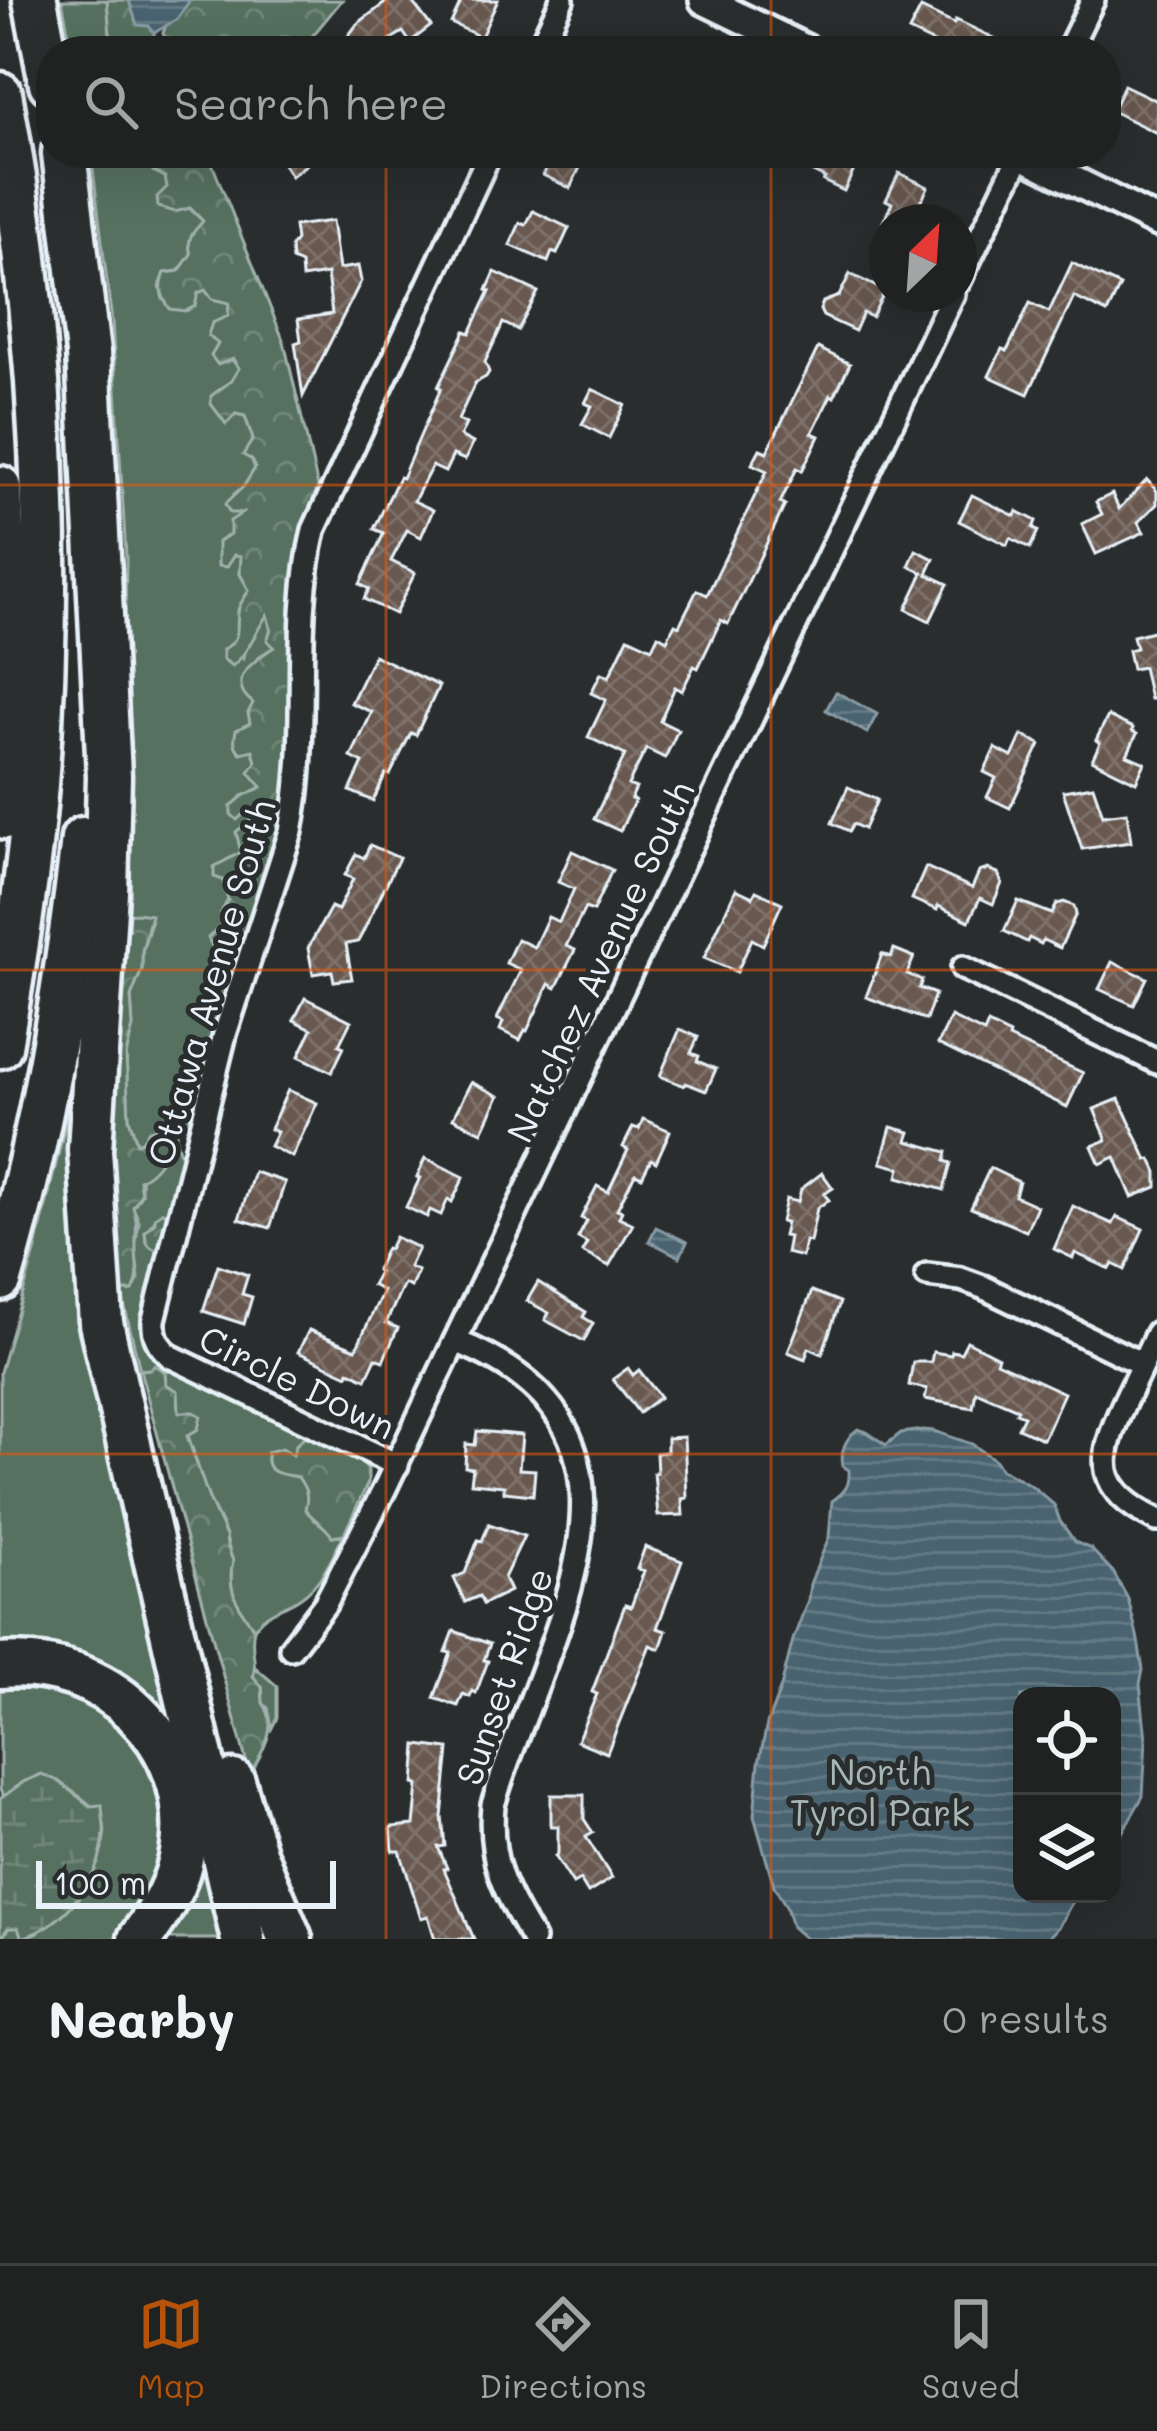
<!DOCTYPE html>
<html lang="en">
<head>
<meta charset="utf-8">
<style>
	:root { --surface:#202222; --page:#282a2a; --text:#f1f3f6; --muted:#a2a4a5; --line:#3d3f40; --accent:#b45309 }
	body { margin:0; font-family:Mali,sans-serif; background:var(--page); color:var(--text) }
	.controls { position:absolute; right:36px; bottom:36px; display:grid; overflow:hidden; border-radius:24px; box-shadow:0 12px 48px #0002 }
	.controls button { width:108px; height:108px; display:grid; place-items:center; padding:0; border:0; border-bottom:3px solid var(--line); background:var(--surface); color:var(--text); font:60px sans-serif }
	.compass { position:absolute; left:869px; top:204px; width:108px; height:108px; border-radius:50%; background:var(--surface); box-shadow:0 12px 48px #0002; rotate:25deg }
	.scale { position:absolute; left:36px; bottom:30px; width:300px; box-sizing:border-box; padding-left:12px; border:6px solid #e8f1f8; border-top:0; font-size:33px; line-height:42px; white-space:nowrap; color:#e8f1f8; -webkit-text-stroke:9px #2a2d2e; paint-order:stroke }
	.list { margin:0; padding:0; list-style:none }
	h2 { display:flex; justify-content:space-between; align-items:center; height:156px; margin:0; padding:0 48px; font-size:51px }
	h2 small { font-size:39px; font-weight:400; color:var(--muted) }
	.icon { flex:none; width:66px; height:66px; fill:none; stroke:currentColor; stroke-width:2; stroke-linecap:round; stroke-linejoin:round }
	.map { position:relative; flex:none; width:1157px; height:1939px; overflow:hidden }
	.search { position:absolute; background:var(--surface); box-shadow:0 12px 48px #0002; left:36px; right:36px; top:36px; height:132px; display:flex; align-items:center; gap:30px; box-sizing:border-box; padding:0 42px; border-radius:48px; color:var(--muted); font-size:45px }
	.sheet { height:324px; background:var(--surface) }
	nav { display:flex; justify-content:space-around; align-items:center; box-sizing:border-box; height:168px; border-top:3px solid var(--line); background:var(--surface); font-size:33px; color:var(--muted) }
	nav a { display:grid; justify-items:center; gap:6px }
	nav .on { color:var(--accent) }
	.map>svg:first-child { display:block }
	.green { fill:#577160; stroke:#a0b1ac; stroke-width:3 }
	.forest { fill:url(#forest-crowns); stroke:#a0b1ac; stroke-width:3 }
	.wetland { fill:url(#wetland-marsh); stroke:#a0b1ac; stroke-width:3 }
	.water { fill:url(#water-rules); stroke:#899ca6; stroke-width:3 }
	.building { fill:url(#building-cross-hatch); stroke:#e8f1f8; stroke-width:3 }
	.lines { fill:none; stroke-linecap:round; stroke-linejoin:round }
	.minor-casing { stroke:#e8f1f8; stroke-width:30 }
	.tertiary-casing { stroke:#e8f1f8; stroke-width:36 }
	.motorway-casing { stroke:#e8f1f8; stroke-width:51 }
	.minor { stroke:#2a2d2e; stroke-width:21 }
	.tertiary { stroke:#2a2d2e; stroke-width:27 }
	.motorway { stroke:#2a2d2e; stroke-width:42 }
	.grid { fill:none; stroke:#e8590c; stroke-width:3; stroke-opacity:0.55 }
	.labels { text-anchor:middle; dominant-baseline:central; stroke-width:10; stroke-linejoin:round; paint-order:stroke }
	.street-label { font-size:36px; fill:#e8f1f8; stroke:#2a2d2e }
	.park-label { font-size:36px; fill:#a7b7b4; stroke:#2a2d2e }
</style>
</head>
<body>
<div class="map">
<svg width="1157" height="1939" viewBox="0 0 1157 1939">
	<defs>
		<pattern id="forest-crowns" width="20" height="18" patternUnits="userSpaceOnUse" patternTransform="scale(3)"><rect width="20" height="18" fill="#577160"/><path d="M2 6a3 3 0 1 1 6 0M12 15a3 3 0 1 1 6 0" fill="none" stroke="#6f8678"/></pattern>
		<pattern id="wetland-marsh" width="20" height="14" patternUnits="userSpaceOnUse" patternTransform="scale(3)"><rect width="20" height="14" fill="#577160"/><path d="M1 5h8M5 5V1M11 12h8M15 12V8" fill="none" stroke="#6f8678"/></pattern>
		<pattern id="water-rules" width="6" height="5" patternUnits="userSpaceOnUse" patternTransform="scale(3)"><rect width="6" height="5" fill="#4a636f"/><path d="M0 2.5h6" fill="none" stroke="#647a84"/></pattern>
		<pattern id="building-cross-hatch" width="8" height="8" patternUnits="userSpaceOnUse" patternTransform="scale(3)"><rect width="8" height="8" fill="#685950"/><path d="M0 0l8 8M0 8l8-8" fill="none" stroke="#7e716a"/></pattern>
	</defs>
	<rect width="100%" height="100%" fill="#2a2d2e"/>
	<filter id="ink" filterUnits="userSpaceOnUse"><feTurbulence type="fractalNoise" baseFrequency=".00833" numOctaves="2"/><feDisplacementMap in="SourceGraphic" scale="24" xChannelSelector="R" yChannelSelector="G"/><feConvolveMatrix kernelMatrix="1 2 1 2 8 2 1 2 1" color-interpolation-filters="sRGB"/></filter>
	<g filter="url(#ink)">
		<g class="green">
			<path d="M62,0H107L110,33L120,47V51H72Z"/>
			<path d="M91,153H147L153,171L165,176L167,188L203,221L192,254L179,271L165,273L160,286L163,299L206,289L229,303V316L218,344L239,368L231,381L212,396L236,414L245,416L253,439L252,460L255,468L244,486L234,494L245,512L235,554L242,556L240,574L249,590L238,610L239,622L235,643L243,658L250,639L267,613L274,647L260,656L250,723L253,750L262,787L243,796L249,809L254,811L242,852L223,880L228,900L221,913L224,922L220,956L235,972L216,1025L193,1124L176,1130V1141L183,1162L169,1214L162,1212L145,1232C146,1243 148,1248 160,1251C151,1288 128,1336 162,1364L306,1435L296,1445L293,1456L268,1452C262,1473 281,1474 298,1477L305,1487L313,1519L325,1526L332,1536L344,1534C332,1557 323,1582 301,1597C283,1610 267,1609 254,1629C238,1606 226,1590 233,1561C229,1552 228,1543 225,1534C222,1522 214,1511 209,1499C192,1456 185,1402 151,1369L140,1370L121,1291H132L139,1279L135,1247L139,1222L133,1207L141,1194L142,1141L137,1143L129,1119L126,1055L133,1026L131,997L142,969V951L151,922L120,920L126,557L112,322Z"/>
			<path d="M78,1070L80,1152L231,1939H153L166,1921L169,1738L0,1655V1372L36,1249Z"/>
			<path d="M256,1668L277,1686V1718L272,1728L268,1708L263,1703L262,1687L253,1676Z"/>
			<path d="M0,1675L61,1679L155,1753L171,1842L124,1939H2L8,1928L18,1927L22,1937C61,1927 94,1886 102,1847C104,1838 107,1828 102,1819C93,1803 72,1792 58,1781L23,1782L3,1796L0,1790Z"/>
		</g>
		<g class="forest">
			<path d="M107,0H129L137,24L149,26L154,33V44L147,51H120V47L110,33Z"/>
			<path d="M190,0H342L300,51H169L163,33L166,25L177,19Z"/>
			<path d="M147,153H217L211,161L284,342L318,487L303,523L294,577L288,793L280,832L235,972L223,970C220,957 213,950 208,938L224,922L221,913L228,900L223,880L214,877V867L241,852L236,832L251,819L254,812L249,809L237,820L231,814V806L243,796L262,787L249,772L256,762L253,750L241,753C233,746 234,739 236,730L250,723L248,713L253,703C224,681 253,661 274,647L267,640L271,629L267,615C256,631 247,655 232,666L223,659V649C244,639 234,626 239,608C241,601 246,596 249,590L240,574L241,556L234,555L227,567L218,566V542L230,534V521L242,513H230L225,504L244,486L255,468L252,460L243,455L253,439L245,416L236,414L226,424L211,404V396L231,381L239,368L233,359L218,365L211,356L218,344L208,335L212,323L228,316L229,303L212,299L205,290L198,293L195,306L186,311L170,309C161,296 159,288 165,273L179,271L191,254C186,239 192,233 203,221L190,208L175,212L158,207L157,197L167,187L165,177L153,171Z"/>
			<path d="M137,913L151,915L142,951V969L131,997L133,1027L126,1055L129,1119L137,1143L142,1141L149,1130L157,1128L167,1139C167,1157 155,1172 139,1180L141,1194L133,1207C139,1223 135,1233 136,1249C136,1267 141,1276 133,1291H121L119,1285L109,1188L120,920L126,914Z"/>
			<path d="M162,1212L169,1214L160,1251C148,1248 146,1243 145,1232L155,1222V1217Z"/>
			<path d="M154,1365L165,1372L166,1384L178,1391L179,1412H194L201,1416L198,1429L187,1436L209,1499L226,1536L227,1546L233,1561C226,1590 238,1606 254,1629C249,1647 258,1663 253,1676L262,1687L263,1703C280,1727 262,1751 250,1775L140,1370L150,1369Z"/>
			<path d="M306,1435L362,1462L368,1469V1483L344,1534L332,1536C324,1524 313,1520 305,1509C309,1495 306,1489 298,1477C282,1474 262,1474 268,1452L282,1448L293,1455L296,1445Z"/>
		</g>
		<path class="wetland" d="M42,1774L58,1781L90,1806L102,1805C102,1815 105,1825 104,1834C101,1879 65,1925 22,1938L18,1928H8L0,1939V1799L23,1782Z"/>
		<g class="water">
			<path d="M129,0H190L177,19L154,33L149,26L137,25Z"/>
			<path d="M836,692L877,714L867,733L826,710Z"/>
			<path d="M656,1227L687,1242L680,1257L649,1241Z"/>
			<path d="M858,1429L867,1432L886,1445L901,1433L923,1430L934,1431L972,1444L994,1459L1000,1468L1032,1486L1054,1505L1060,1521L1075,1542L1091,1549L1113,1572L1128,1599L1137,1635L1143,1670L1140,1684L1146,1739L1143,1796L1112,1850V1696H1022V1894H1077L1058,1927L1047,1939H806L792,1927L786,1906L774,1886L754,1816L759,1763L767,1724L781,1687L793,1640L808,1600L810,1584L829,1537L832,1501C845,1492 850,1486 849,1470L843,1466C840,1451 846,1438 858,1429Z"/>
		</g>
		<g class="building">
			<path d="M389,0H411L431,26L410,42L403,32L383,44L378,51H337L357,24Z"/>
			<path d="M462,0H498L481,37L451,23Z"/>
			<path d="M921,8L954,24L956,20L1021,51H951L909,31Z"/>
			<path d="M1124,85L1157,101V133L1112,111Z"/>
			<path d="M276,153H322L291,176Z"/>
			<path d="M554,153H587L570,188L543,175Z"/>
			<path d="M774,153H862L844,191L823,181L825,178Z"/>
			<path d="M899,173L928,187L918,208L923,211L918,222H883L892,203L886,200Z"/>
			<path d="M533,211L569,228L557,254L552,252L548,262L510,245L520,223L526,225Z"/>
			<path d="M332,221L339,269L358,266L361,281L303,396L295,343L301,341L298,319L332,314L327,274L302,278L301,264L292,260L291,247L296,240L294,226Z"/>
			<path d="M1072,263L1120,286L1107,313L1074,297L1028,394L989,376L1002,349L1007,351L1030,303L1049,312Z"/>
			<path d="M495,272L538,292L518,330L503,323L485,362L489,372L486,377L475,383L458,420L466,424L460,436L473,443L465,460L453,455L445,472L432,466L414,501L433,510L421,537L407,530L391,561L415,573L395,614L364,599L369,589L360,584L384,533L374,529L399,477L402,478L441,388L438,387L465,331L470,333L490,291L487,290Z"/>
			<path d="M850,274L885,291L872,317L863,313L855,331L823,316L820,310L823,302L839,296Z"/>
			<path d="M818,348L850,364L834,397L831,395L812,433L819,436L802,471L797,468L780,503L785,505L728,624L721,620L698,668L694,666L682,691L675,687L660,721L678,730L665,758L646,749L628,785L636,788L631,799L635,800L620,831L594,819L625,755L588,737L606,700L591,693L601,673L609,677L628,637L652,648L658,635L667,640L675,624L679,626L697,590L707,595L767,471L752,464L760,449L767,452Z"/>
			<path d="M592,389L625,405L609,438L582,424L592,406L585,403Z"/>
			<path d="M1147,480L1157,491V504L1138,522L1144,532L1096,554L1082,524L1102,514L1096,502L1112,494L1119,509Z"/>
			<path d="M972,495L1015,516L1017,511L1036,521L1033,528L1038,531L1030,548L1010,538L1007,545L959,521Z"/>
			<path d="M916,550L934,559L927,574L948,584L930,621L906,609L923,573L909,566Z"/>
			<path d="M1157,630V699H1150L1143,667L1132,669L1128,650L1136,648L1133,636Z"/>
			<path d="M374,655L439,686L416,735L411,733L390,775L386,774L373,801L350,791L363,763L351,757L372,712L351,703Z"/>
			<path d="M1108,716L1133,728L1132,731L1137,734L1127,755L1145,763L1136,782L1092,760L1100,743L1096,740Z"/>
			<path d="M1022,735L1040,744L1010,808L987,797L996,778L984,772L995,748L1012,757Z"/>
			<path d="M1093,786L1103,815L1127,812L1131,842L1082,849L1063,791Z"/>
			<path d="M848,787L877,800L864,829L853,824L849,831L832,823Z"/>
			<path d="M370,845L399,858L358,942L346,944L352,979L334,981L332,971L313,974L308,948L331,907L338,910L353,879L345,875L356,854L364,858Z"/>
			<path d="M572,851L612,870L593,911L585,908L566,946L575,950L556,988L549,984L527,1031L525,1030L520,1040L500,1030L503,1022L497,1019L521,970L506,963L517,939L534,947L548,917L559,922L574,889L558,882Z"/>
			<path d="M926,867L972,888L979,872L988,869L998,873L1002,883L993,904L980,898L969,921L938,906L937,910L912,899Z"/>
			<path d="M736,889L753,897L756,891L782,903L763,945L752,939L737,972L704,958Z"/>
			<path d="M1018,901L1052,914L1057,904L1064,902L1074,906L1076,914L1060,948L1043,940L1041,944L1029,938L1027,942L1004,931Z"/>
			<path d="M894,949L914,957L907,974L922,980L919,988L935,994L926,1020L866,997L882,954L891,957Z"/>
			<path d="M1112,962L1147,978L1134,1005L1099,989Z"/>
			<path d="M305,998L351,1021L339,1045L344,1047L332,1072L299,1056L312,1029L294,1020Z"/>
			<path d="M951,1017L984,1033L988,1024L1010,1035L1009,1038L1083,1073L1067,1107L938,1044Z"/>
			<path d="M680,1029L698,1037L691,1053L699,1056L697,1061L716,1069L706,1091L686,1083L684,1086L660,1076Z"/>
			<path d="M471,1082L499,1096L482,1132L453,1118Z"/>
			<path d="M288,1090L317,1103L292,1157L270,1146L277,1132L270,1129Z"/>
			<path d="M1119,1099L1147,1160L1151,1159L1157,1172V1187L1132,1197L1115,1157L1100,1164L1092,1146L1107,1140L1094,1109Z"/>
			<path d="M643,1119L670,1131L656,1162L651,1159L642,1177L635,1174L617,1209L622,1211L619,1217L633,1224L609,1266L582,1252L587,1243L578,1238L587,1221L581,1218L597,1186L608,1192L628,1150L623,1147L633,1127L639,1129Z"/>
			<path d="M891,1127L910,1132L907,1141L947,1152L945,1161L951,1163L944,1190L898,1177L900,1168L881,1163Z"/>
			<path d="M425,1158L464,1177L452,1202L448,1199L441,1215L430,1210L427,1217L406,1207L420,1178L417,1177Z"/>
			<path d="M990,1168L1019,1182L1015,1196L1037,1206L1026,1231L971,1208Z"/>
			<path d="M254,1172L285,1182L270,1228L239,1219Z"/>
			<path d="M822,1173L833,1188L824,1194L829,1200L817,1208L810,1242L805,1241L802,1257L786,1253L789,1237L783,1236L786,1223L781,1222L786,1199L798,1202L801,1189Z"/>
			<path d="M1073,1206L1113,1224L1117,1217L1143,1229L1125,1270L1113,1264L1110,1269L1075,1253L1073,1258L1054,1249Z"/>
			<path d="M395,1237L418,1248L409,1267L418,1271L411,1287L404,1284L386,1323L398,1328L383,1361L376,1358L366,1379L349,1371L348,1375L298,1352L309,1330L356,1349L383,1291L372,1285L379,1272L376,1270L386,1248L389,1249Z"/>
			<path d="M218,1265L248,1275L242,1294L252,1297L244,1324L203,1311Z"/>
			<path d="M538,1282L586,1312L583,1317L593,1323L584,1341L545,1320L549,1313L527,1301Z"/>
			<path d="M812,1291L840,1302L822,1354L809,1348L805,1359L788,1352Z"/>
			<path d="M967,1341L998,1357L996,1362L1064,1393L1043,1439L1018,1428L1024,1416L1016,1413L1018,1409L976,1391L973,1408L925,1399L927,1389L909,1385L913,1362H931L933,1352L951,1355L952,1351L961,1353Z"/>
			<path d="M628,1368L633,1375L639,1370L660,1397L639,1413L613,1379Z"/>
			<path d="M477,1431L522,1435L519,1469L535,1470L533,1495L504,1492V1486L471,1483L473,1468L465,1467L466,1444L475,1445Z"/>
			<path d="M684,1437L687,1498L682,1499L683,1515L658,1516L654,1473H657L656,1453L667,1452V1438Z"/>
			<path d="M489,1524L524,1536L504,1578L510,1591L483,1604L479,1596L465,1602L454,1578L465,1573L478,1540L482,1541Z"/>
			<path d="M645,1547L682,1561L657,1628L666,1631L660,1649L650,1645L607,1753L577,1741L597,1694L592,1692L625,1605L631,1607L644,1571L637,1569Z"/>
			<path d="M454,1631L490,1644L484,1660L488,1661L476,1693L472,1691L470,1697L463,1694L458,1706L434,1698L451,1653L446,1652Z"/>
			<path d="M417,1745L449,1749L442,1817L445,1846L438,1847L447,1868L444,1869L474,1939H435L428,1916L421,1918L400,1851H393L391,1827L414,1825L418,1785L414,1784Z"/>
			<path d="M551,1795H584V1819L593,1833L586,1837L612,1878L588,1893L580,1880L573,1884L555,1856L558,1853V1826H551Z"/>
		</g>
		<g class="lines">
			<g class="minor-casing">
				<g id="minor">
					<path d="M538,51L562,0"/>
					<path d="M1068,51L1093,0"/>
					<path d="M959,281L1021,153"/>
					<path d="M963,968L1157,1062"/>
					<path d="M927,1275L961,1279L983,1287L1142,1364"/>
					<path d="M1157,1333C1146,1357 1135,1380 1124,1403C1098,1460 1094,1489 1157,1520"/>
					<path d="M455,1341C687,1431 541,1644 493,1805C488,1861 505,1893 533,1939"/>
					<path d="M397,1465L170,1356C158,1345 153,1336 154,1320L225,1034L291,831C311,732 291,629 314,530L490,153"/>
					<path d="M291,1648L325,1604L384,1490L953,294"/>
				</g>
			</g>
			<g class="tertiary-casing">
				<g id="tertiary">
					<path d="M704,0L809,51"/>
					<path d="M1018,153L1157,222"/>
				</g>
			</g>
			<g class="motorway-casing">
				<g id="motorway">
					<path d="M35,0L51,83"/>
					<path d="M0,94C42,322 54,553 36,784C29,872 15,959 0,1046"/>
					<path d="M64,153L88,353L109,776L106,892L90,1150L101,1323L243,1939"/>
					<path d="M0,488L9,676L6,817"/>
					<path d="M0,1279C42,1135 66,987 83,839"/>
					<path d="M0,1666C104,1656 197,1740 183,1848C178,1883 161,1911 140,1939"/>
					<path d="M233,1782L255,1856L290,1939"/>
				</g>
			</g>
			<use href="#minor" class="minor"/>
			<use href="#tertiary" class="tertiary"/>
			<use href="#motorway" class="motorway"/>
		</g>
	</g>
	<path class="grid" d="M386,0V51M771,0V51M386,153V1939M771,153V1939M0,485H1157M0,970H1157M0,1454H1157"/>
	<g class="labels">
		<g class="street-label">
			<text transform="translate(599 961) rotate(-65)">Natchez Avenue South</text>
			<text transform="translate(210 982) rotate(-74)">Ottawa Avenue South</text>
			<text transform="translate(298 1381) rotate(26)">Circle Down</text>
			<text transform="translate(503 1676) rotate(-71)">Sunset Ridge</text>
		</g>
		<g class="park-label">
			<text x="880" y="1770">North<tspan x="880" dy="41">Tyrol Park</tspan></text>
		</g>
	</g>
</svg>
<div class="controls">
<button><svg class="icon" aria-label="locate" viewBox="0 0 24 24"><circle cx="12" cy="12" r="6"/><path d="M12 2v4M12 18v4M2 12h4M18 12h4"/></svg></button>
<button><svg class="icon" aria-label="layers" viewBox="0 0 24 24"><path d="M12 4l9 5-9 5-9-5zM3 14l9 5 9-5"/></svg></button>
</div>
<svg class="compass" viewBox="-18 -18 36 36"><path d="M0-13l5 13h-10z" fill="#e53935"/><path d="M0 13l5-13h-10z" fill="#a2a4a5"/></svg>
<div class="scale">100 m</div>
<div class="search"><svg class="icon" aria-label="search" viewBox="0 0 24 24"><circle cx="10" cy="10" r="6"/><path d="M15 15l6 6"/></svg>Search here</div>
</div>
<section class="sheet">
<h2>Nearby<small>0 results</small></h2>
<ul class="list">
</ul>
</section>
<nav>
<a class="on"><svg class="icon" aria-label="map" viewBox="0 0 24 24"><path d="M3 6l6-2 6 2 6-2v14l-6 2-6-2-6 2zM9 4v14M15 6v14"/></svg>Map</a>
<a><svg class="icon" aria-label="directions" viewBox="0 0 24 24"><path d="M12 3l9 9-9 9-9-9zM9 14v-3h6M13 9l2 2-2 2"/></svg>Directions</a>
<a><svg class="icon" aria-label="saved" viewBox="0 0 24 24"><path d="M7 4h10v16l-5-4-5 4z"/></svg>Saved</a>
</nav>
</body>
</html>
